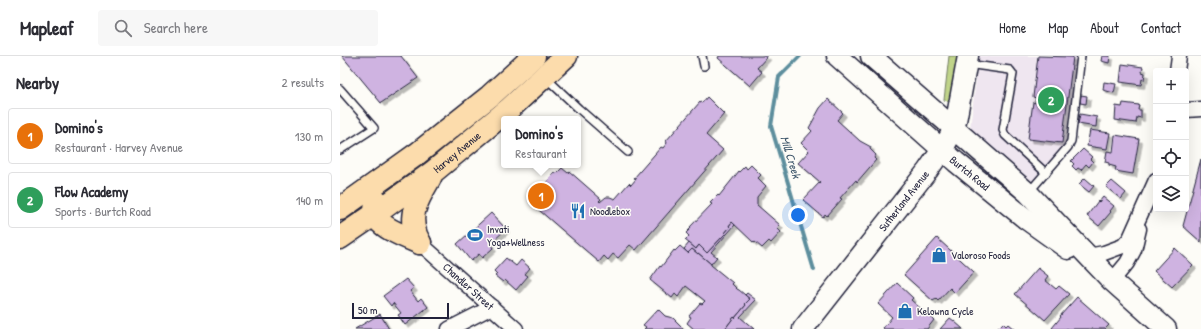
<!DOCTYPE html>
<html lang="en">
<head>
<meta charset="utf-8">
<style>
	:root { --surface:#fff; --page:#f7f7f7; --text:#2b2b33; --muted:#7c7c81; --line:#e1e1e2; --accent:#2563eb }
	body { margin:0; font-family:"Patrick Hand",sans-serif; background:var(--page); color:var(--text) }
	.controls { position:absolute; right:12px; top:12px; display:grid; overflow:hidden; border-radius:4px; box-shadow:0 4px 16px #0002 }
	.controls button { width:36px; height:36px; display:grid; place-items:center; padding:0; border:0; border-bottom:1px solid var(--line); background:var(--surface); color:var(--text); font:20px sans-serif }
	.scale { position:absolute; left:12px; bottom:10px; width:97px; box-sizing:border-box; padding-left:4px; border:2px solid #22223b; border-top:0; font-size:11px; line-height:14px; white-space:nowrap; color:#22223b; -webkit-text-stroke:3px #fdfcf7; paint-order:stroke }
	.you { position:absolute; left:458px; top:159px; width:14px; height:14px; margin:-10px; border:3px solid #fff; border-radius:50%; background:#1a73e8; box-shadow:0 0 0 6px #1a73e833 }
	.badge { display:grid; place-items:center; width:26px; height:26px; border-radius:50%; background:var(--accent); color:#fff; font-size:13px; font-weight:700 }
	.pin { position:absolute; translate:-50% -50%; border:2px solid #fff; box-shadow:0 1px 4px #0006 }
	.popup { position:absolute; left:161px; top:60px; width:80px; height:52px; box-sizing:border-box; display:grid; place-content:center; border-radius:4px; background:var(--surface); filter:drop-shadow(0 1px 3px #0005); font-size:13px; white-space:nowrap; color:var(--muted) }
	.popup b { font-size:15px; color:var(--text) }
	.popup::after { content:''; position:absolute; left:50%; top:100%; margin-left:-8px; border:8px solid transparent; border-top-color:var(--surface) }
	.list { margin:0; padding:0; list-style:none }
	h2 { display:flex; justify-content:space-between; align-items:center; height:52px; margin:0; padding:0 16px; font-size:17px }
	h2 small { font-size:13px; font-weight:400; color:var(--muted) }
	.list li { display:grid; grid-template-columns:26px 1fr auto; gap:12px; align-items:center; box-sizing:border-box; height:56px; margin:0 8px 8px; padding:0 8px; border:1px solid var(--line); border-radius:4px }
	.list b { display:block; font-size:15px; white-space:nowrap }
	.list p { margin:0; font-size:13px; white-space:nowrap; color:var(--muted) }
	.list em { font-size:13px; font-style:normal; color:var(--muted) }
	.icon { flex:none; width:22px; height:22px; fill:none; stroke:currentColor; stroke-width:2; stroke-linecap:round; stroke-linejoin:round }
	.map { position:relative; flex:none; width:861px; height:273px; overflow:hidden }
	header { display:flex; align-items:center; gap:24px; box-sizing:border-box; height:56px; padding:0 20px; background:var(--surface); border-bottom:1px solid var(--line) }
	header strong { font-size:19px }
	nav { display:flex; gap:22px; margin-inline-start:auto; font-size:14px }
	.search { width:280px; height:36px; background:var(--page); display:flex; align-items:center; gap:10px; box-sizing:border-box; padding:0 14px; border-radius:4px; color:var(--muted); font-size:15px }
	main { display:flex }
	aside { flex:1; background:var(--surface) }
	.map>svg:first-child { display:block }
	.built { fill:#efe6f0 }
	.green { fill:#c0d489; stroke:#717b62 }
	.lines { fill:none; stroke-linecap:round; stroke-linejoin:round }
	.stream { stroke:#5d8e9d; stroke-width:4 }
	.building { fill:#cfb3e1; stroke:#22223b; filter:url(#shadow) }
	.lane-casing { stroke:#22223b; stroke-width:10 }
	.street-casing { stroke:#22223b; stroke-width:17 }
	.secondary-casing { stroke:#22223b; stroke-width:23 }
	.highway-casing { stroke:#22223b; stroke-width:25 }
	.lane { stroke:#fdfcf7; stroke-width:7 }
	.street { stroke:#fdfcf7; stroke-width:14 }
	.secondary { stroke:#fdfcf7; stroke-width:20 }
	.highway { stroke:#fcdcac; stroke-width:22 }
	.labels { text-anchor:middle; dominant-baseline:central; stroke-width:3; stroke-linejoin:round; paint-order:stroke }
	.street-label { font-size:11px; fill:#22223b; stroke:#fdfcf7 }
	.poi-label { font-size:11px; fill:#22223b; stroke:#fdfcf7; text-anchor:start }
	.water-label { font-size:12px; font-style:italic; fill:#40586c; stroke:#fdfcf7 }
</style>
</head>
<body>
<header>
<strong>Mapleaf</strong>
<div class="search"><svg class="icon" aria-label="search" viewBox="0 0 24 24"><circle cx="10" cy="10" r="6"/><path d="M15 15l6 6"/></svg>Search here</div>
<nav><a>Home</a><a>Map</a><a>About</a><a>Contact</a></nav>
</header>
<main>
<aside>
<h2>Nearby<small>2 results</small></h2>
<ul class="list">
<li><span class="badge" style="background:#e8710a">1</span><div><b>Domino's</b><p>Restaurant · Harvey Avenue</p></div><em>130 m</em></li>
<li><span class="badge" style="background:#2e9e5b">2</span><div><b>Flow Academy</b><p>Sports · Burtch Road</p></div><em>140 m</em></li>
</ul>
</aside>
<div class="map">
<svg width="861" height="273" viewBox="0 0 861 273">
	<defs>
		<filter id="shadow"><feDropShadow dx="3.5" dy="3.5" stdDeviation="0" flood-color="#0004"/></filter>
	</defs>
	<rect width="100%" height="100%" fill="#fdfcf7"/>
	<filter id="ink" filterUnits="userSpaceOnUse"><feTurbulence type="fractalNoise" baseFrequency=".025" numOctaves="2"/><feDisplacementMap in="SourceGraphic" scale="8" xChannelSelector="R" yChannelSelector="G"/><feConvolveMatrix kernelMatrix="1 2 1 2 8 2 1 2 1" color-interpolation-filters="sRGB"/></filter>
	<g filter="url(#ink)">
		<path class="built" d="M639,0H745L732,93L699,131L630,72Z"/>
		<path class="green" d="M609,0H619L612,46L604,44Z"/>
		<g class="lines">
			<path class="stream" d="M460,0L439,21L431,70L474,214"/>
		</g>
		<g class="building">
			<path d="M2,0H61L78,22L41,47Z"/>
			<path d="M379,0H427V1L417,12L422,16L410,30L378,2Z"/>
			<path d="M698,0L733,1L722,87L688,83L693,46L695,47L696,42L693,41Z"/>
			<path d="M762,0H770L769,7L761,5Z"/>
			<path d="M782,8L803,11L802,16L805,17L804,24L802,23L801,29L780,26Z"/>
			<path d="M764,26L776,28L774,37L763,34Z"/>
			<path d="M741,39L747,40L746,48L740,47Z"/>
			<path d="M367,41L384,58L366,79L383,94L296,194L290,189L278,202L273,198L268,204L264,200L259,206L192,148L200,136L199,135L215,116L217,117L222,112L228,117L229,115L261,143L259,145L260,146L266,141H270L275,143L289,127L291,129L296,123L294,122L321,91L323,92L327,87L326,85L360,46L362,47Z"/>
			<path d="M488,43L503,57L497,64L520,85L531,91L530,93L536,99L534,102L536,104L517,126L516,124L500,142L502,143L487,160L485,158L483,161L463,144L480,126L458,107L469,95L461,87L472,75L469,72L480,52Z"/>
			<path d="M783,47L799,49L798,54H801V62L797,61L796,67L775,64L776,50L782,51Z"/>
			<path d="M740,58L757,61L756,71L738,68Z"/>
			<path d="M750,74L770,77L767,93L747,90Z"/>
			<path d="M775,79L799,83L793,118L775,115L776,111L769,109V107L765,106L767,95L773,96Z"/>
			<path d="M743,93L752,101L750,103L753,106L749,111L746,108L741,114L738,112L736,114L732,110L734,108L731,105Z"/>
			<path d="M861,103V186L843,170Z"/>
			<path d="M411,109L421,119L418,122L426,130L417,141V149L440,169L437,172L441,176L431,187L429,185L422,192L415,186L414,187L392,166L389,170L390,171L385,177H386L367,197L359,189L356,193L345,184L349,180L346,177L351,172L350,171L372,148L370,147L378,139L379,140L399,115V116L405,110L407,113Z"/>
			<path d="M745,122L754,130L749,136L739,128Z"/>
			<path d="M772,125L786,137L781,143L766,131Z"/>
			<path d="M763,141L774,150L770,155L771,156L759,170L747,160L758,145L759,146Z"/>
			<path d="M151,157L166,173L150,188L153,192L142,202L139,198L131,205L117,188Z"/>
			<path d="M392,166L395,169L371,196L377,201L371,208L358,197V198L352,193L348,197L344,193L349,187L356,193L359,189L367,197L386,177H385L390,171L389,170Z"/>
			<path d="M597,182L634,216L615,237L610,232L598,245L596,243L593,245L564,219Z"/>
			<path d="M340,190L348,197L352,193L358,198V197L371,208V209L393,227L392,228L397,233L399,234L410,243L405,248L406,249L395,262L394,261L385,273H354L347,267L351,261L349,260L360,247L362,248L365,245L346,230L338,241L335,238L332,242L310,224L320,210L321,211L334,194L335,195Z"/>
			<path d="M835,192L853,209L832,231L814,215Z"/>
			<path d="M166,202L176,210L181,204L190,212L185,218L188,220L176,234L165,224L163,226L155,220L157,218L154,215Z"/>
			<path d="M698,212L708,220L705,224L716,233L719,230L729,238L705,264L675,238Z"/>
			<path d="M66,223L74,232L70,235L78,245L81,242L88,251L65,269L58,259L61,257L53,247L51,250L43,240Z"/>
			<path d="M557,227L573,242L571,244L594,264L587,273H544L543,272L552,261L538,248Z"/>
			<path d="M407,237L416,244L400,261L414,273H385L394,261L395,262L406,249L405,248L410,243L405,239Z"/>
			<path d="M737,241L769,269L765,273H728L727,272L726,273H713L712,272L721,261L720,260Z"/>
			<path d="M318,253L325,260L333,262L343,272L342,273H304L306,271L303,269Z"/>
			<path d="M40,258L49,273H15Z"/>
			<path d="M610,262L614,265L623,273H600Z"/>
			<path d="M663,267L666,270L668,268L674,273H657Z"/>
		</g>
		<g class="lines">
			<g class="lane-casing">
				<g id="lane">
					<path d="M362,0L364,10"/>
					<path d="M627,8L670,14L673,18L663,74L665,79L706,117"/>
					<path d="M206,22L239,53L288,96"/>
					<path d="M0,33L34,72L0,94"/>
					<path d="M689,136L728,91L731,85L741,0"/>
				</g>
			</g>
			<g class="street-casing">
				<g id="street">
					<path d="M837,15L839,0"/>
					<path d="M846,54L861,53"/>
					<path id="s1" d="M80,187L176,273"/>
					<path d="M748,200L764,197L783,190L790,182L816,124"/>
					<path d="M772,225L787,207L794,194L799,173"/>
					<path d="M109,273L152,251"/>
				</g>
			</g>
			<g class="secondary-casing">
				<g id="secondary">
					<path id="s2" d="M497,0L616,106L686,163L728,193"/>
					<path d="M531,0L688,137L772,225L826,273"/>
					<path id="s3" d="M463,273L588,114C598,99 611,83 616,65L628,0"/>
				</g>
			</g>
			<g class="highway-casing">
				<g id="highway">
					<path d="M36,144C36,148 35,153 35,157C37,171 68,182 80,187"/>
					<path d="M0,153L77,98L150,40L194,0"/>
					<path id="s4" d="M0,182L35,158L93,116L169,53L226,0"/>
					<path d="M80,187C65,162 77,144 90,122"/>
				</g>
			</g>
			<use href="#lane" class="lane"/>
			<use href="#street" class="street"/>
			<use href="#secondary" class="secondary"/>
			<use href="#highway" class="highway"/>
		</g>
	</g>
	<defs>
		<g id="restaurant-bare" transform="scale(1.2)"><path d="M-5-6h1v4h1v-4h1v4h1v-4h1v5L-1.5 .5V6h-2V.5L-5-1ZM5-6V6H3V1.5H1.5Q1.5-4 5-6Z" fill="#1f6fb2" stroke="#fdfcf7" stroke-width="2.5" paint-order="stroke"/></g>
		<g id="stadium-bare" transform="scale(1.2)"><path d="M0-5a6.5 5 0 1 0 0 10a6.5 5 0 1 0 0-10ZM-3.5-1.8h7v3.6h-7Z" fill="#1f6fb2" stroke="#fdfcf7" stroke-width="2.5" paint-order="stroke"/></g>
		<g id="shop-bare" transform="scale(1.2)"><path d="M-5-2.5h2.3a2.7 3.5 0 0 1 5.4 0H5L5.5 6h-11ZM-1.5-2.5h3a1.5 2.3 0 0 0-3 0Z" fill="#1f6fb2" stroke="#fdfcf7" stroke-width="2.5" paint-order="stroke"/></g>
	</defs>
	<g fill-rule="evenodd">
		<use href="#restaurant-bare" x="238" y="155"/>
		<use href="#stadium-bare" x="135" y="179"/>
		<use href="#shop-bare" x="599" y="199"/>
		<use href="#shop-bare" x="565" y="255"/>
	</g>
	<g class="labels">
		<g class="street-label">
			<text stroke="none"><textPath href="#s4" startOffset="145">Harvey Avenue</textPath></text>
			<text stroke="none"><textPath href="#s2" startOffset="177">Burtch Road</textPath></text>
			<text stroke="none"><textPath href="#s3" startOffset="163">Sutherland Avenue</textPath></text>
			<text stroke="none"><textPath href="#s1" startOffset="65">Chandler Street</textPath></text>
		</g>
		<g class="poi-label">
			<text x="250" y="155">Noodlebox</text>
			<text x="147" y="173">Invati<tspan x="147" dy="13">Yoga+Wellness</tspan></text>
			<text x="611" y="199">Valoroso Foods</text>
			<text x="577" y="255">Kelowna Cycle</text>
		</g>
		<g class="water-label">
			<text transform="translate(451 101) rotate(73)">Mill Creek</text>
		</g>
	</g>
</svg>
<div class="controls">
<button>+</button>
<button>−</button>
<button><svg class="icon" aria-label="locate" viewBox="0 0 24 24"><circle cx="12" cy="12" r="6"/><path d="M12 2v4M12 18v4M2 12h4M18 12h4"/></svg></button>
<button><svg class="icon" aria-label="layers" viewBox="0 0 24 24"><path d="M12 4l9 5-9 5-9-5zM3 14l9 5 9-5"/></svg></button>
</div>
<div class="scale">50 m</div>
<div class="you"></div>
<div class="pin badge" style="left:201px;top:140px;background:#e8710a">1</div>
<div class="popup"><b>Domino's</b>Restaurant</div>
<div class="pin badge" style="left:711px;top:44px;background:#2e9e5b">2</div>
</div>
</main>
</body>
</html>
